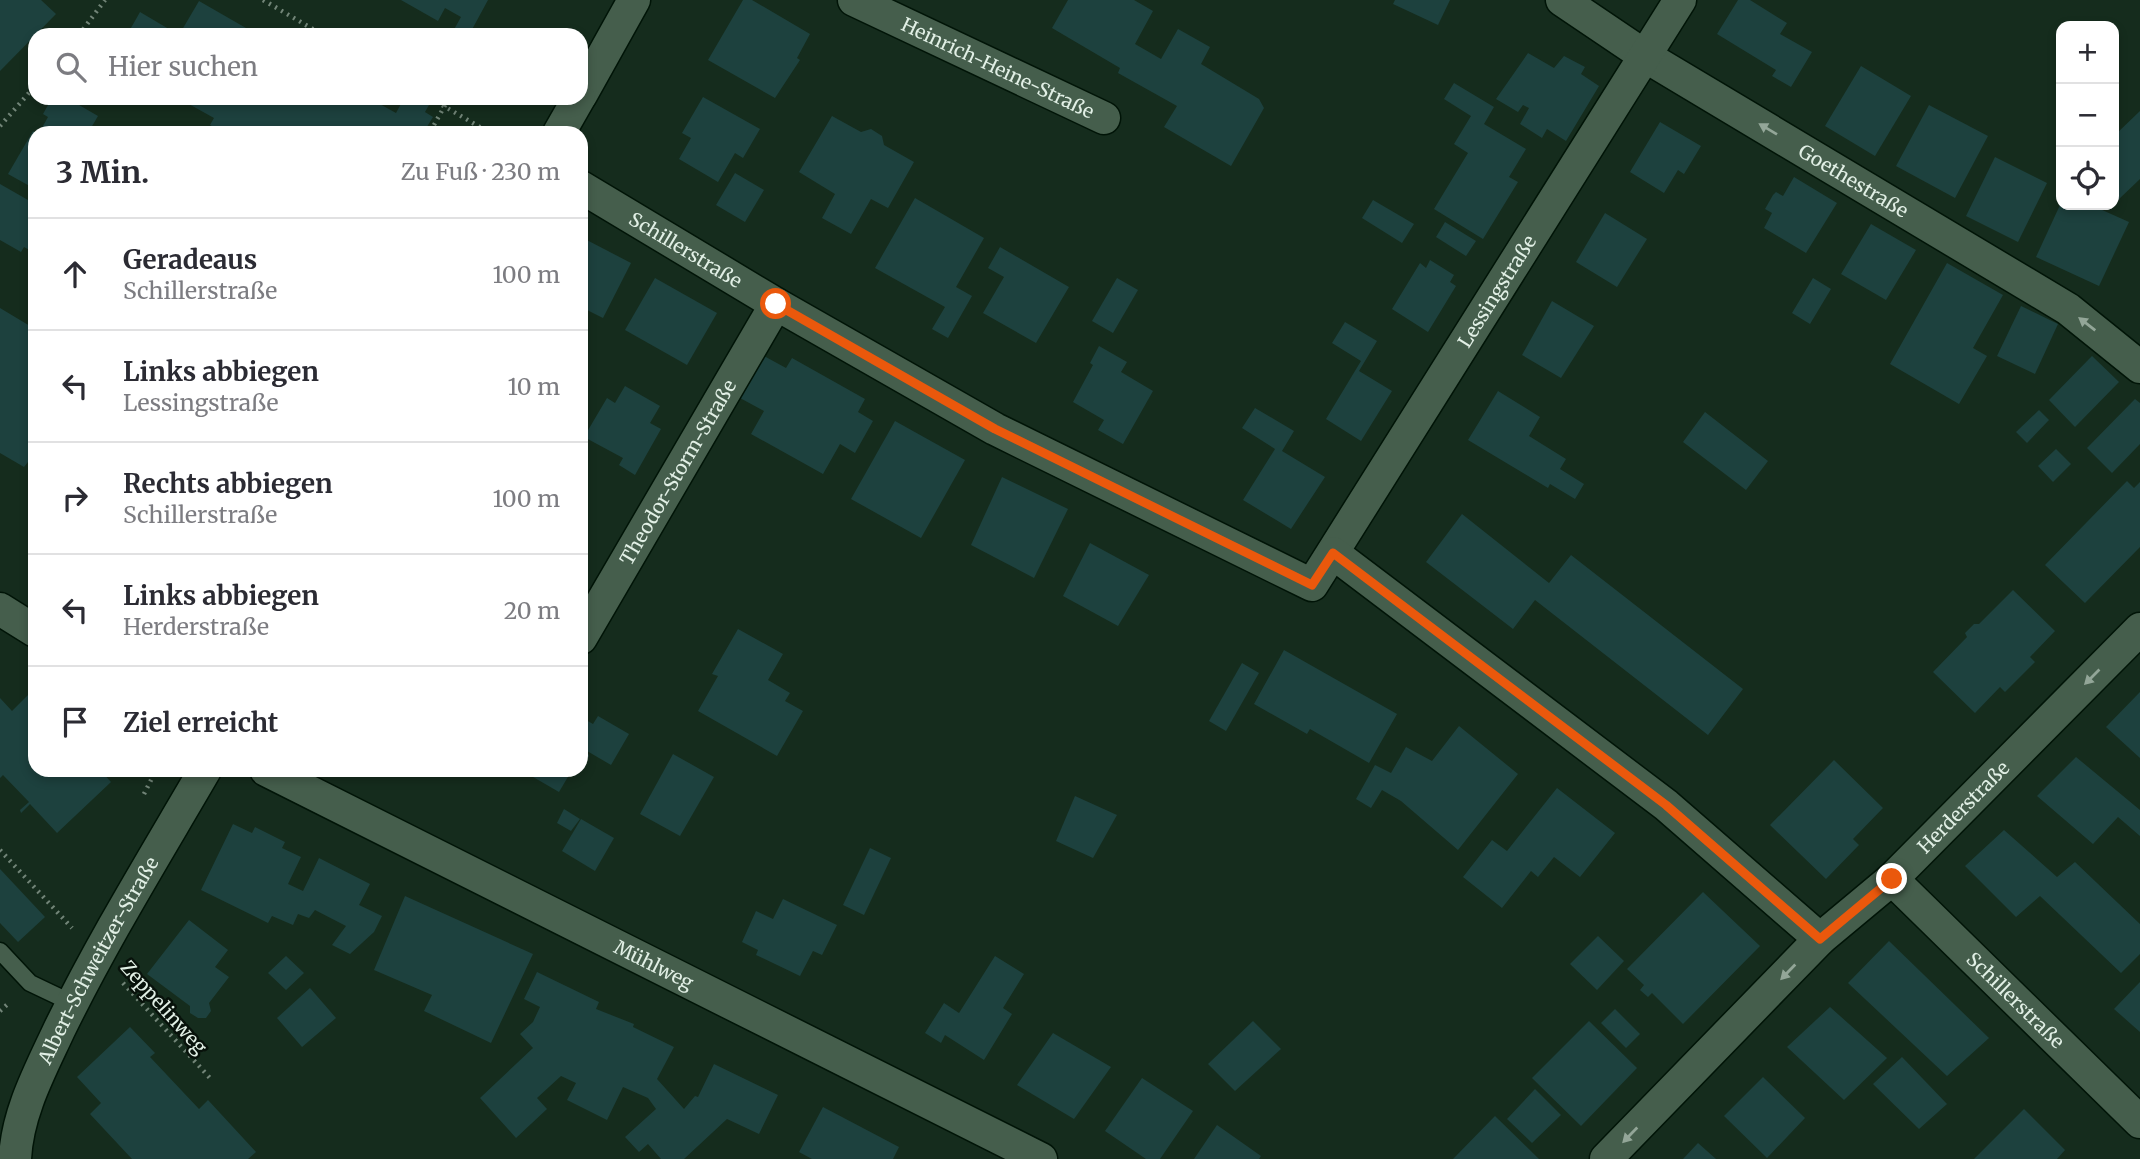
<!DOCTYPE html>
<html lang="de">
<head>
<meta charset="utf-8">
<style>
	:root { --surface:#fff; --page:#f2f2f3; --text:#2b2b33; --muted:#7c7c81; --line:#e1e1e2 }
	body { margin:0; font-family:Merriweather,serif; background:var(--page); color:var(--text) }
	.controls { position:absolute; right:21px; top:21px; display:grid; overflow:hidden; border-radius:14px; box-shadow:0 4px 10px #0003 }
	.controls button { width:63px; height:63px; display:grid; place-items:center; padding:0; border:0; border-bottom:2px solid var(--line); background:var(--surface); color:var(--text); font:35px sans-serif }
	.stop { position:absolute; width:21px; height:21px; margin:-16px; border:5px solid #ea580c; border-radius:50%; background:#fff }
	.stop.end { background:#ea580c; border-color:#fff; box-shadow:0 2px 7px #0008 }
	.list { margin:0; padding:0; list-style:none }
	h2 { display:flex; justify-content:space-between; align-items:center; height:91px; margin:0; padding:0 28px; font-size:30px }
	h2 small { font-size:23px; font-weight:400; color:var(--muted) }
	.list li { display:grid; grid-template-columns:46px 1fr auto; gap:21px; align-items:center; box-sizing:border-box; height:112px; padding:0 28px; border-top:2px solid var(--line) }
	.list b { display:block; font-size:26px; white-space:nowrap }
	.list p { margin:0; font-size:23px; white-space:nowrap; color:var(--muted) }
	.list em { font-size:23px; font-style:normal; color:var(--muted) }
	.icon { flex:none; width:38px; height:38px; fill:none; stroke:currentColor; stroke-width:2; stroke-linecap:round; stroke-linejoin:round }
	.map { position:relative; flex:none; width:2140px; height:1159px; overflow:hidden }
	.search { position:absolute; background:var(--surface); box-shadow:0 4px 10px #0003; left:28px; top:28px; width:560px; height:77px; display:flex; align-items:center; gap:18px; box-sizing:border-box; padding:0 24px; border-radius:21px; color:var(--muted); font-size:26px }
	.panel { position:absolute; background:var(--surface); box-shadow:0 4px 10px #0003; left:28px; top:126px; width:560px; height:651px; border-radius:21px }
	.map>svg:first-child { display:block }
	.building { fill:#1d413e }
	.lines { fill:none; stroke-linecap:round; stroke-linejoin:round }
	.service-casing { stroke:#001407; stroke-width:19 }
	.minor-casing { stroke:#001407; stroke-width:35 }
	.path { stroke:#728578; stroke-width:4.5; stroke-dasharray:2 5; stroke-linecap:butt }
	.service { stroke:#455e4c; stroke-width:16 }
	.minor { stroke:#455e4c; stroke-width:32 }
	.path-bridge { stroke:#728578; stroke-width:4.5; stroke-dasharray:2 5; stroke-linecap:butt }
	.oneway { fill:#93a698 }
	.route { stroke:#ea580c; stroke-width:9 }
	.labels { text-anchor:middle; dominant-baseline:central; stroke-width:5; stroke-linejoin:round; paint-order:stroke }
	.street-label { font-size:19px; fill:#e1efe5; stroke:#08120b }
</style>
</head>
<body>
<div class="map">
<svg width="2140" height="1159" viewBox="0 0 2140 1159">
	<rect width="100%" height="100%" fill="#152c1d"/>
	<g class="building">
		<path d="M0,0H41L56,14L0,71Z"/>
		<path d="M401,0H488L469,35H451L461,17L445,8L438,21Z"/>
		<path d="M743,0H752L810,34L797,58L800,60L775,98L708,60Z"/>
		<path d="M1068,0H1134L1153,11L1135,44L1161,59L1178,29L1210,47L1201,64L1259,99L1264,108L1231,166L1164,127L1177,106L1118,73L1120,68L1052,28Z"/>
		<path d="M1395,0H1450L1438,25L1393,4Z"/>
		<path d="M1738,0H1750L1787,23L1780,34L1812,52L1791,87L1772,76L1776,70L1717,34Z"/>
		<path d="M199,1L258,35H179Z"/>
		<path d="M140,12L179,35H127Z"/>
		<path d="M1528,53L1554,68L1564,56L1585,67L1581,74L1599,86L1566,141L1547,129L1542,138L1520,124L1529,108L1523,105L1518,112L1496,99Z"/>
		<path d="M1861,66L1911,96L1875,156L1825,126Z"/>
		<path d="M1454,83L1494,107L1484,124L1526,149L1509,177L1518,182L1483,239L1434,209L1468,153L1454,144L1471,116L1444,99Z"/>
		<path d="M703,97L760,129L743,158L735,153L718,182L679,159L691,138L682,133Z"/>
		<path d="M52,98H67L98,116L88,133H39L48,117L43,114Z"/>
		<path d="M178,98H369L396,113L403,100L411,105L415,98H433L425,112L433,117L425,130L430,133H224L210,125L214,118Z"/>
		<path d="M1929,105L1988,136L1955,198L1896,166Z"/>
		<path d="M2140,111V179L2118,200L2114,196V136Z"/>
		<path d="M832,116L861,132L871,129L882,136L884,145L914,162L888,208L871,199L851,234L822,218L835,194L799,172Z"/>
		<path d="M1660,122L1701,146L1684,174L1678,170L1664,193L1630,172Z"/>
		<path d="M33,131L35,133V189L8,174Z"/>
		<path d="M1995,157L2047,183L2018,242L1966,216Z"/>
		<path d="M735,173L764,190L745,222L716,205Z"/>
		<path d="M1794,177L1837,203L1806,253L1764,228L1772,213L1765,209L1773,195L1776,192L1783,196Z"/>
		<path d="M0,184L35,204V253L24,247L21,252L0,240Z"/>
		<path d="M915,198L984,238L956,287L972,296L948,338L932,329L945,307L875,268Z"/>
		<path d="M1373,200L1414,224L1402,243L1362,218Z"/>
		<path d="M2060,205H2091L2129,222L2099,286L2036,257Z"/>
		<path d="M1605,213L1647,239L1617,287L1576,262Z"/>
		<path d="M1445,222L1476,241L1466,256L1436,237Z"/>
		<path d="M1871,224L1916,250L1886,300L1841,274Z"/>
		<path d="M581,237L631,263L603,318L581,307Z"/>
		<path d="M1000,247L1069,287L1036,343L983,313L1004,277L988,268Z"/>
		<path d="M1430,260L1454,275L1450,282L1456,286L1428,332L1392,309L1420,263L1426,268Z"/>
		<path d="M1947,263L2003,295L1973,348L1987,356L1959,404L1890,364Z"/>
		<path d="M655,278L717,313L687,365L625,330Z"/>
		<path d="M1117,278L1138,290L1113,333L1092,321Z"/>
		<path d="M1813,278L1831,289L1810,324L1792,313Z"/>
		<path d="M1552,301L1594,326L1561,378L1522,355Z"/>
		<path d="M2021,306L2058,324L2035,374L1997,356Z"/>
		<path d="M0,308L30,326L35,321V466L28,462L24,467L0,453Z"/>
		<path d="M1345,322L1377,341L1359,371L1392,391L1361,441L1326,419L1361,361L1332,343Z"/>
		<path d="M1099,346L1127,362L1121,372L1153,391L1123,444L1098,430L1104,420L1073,402L1093,365L1090,363Z"/>
		<path d="M764,356L786,368L792,358L865,399L858,412L873,421L855,453L840,444L823,474L751,434L764,411L740,398Z"/>
		<path d="M2092,356L2119,382L2075,427L2049,400Z"/>
		<path d="M625,386L660,406L650,423L661,429L635,475L619,465L623,458L584,437L607,398L615,403Z"/>
		<path d="M1498,391L1540,417L1529,436L1566,459L1560,469L1584,484L1575,499L1550,484L1548,488L1468,440Z"/>
		<path d="M2135,399L2140,403V444L2112,473L2087,448Z"/>
		<path d="M1255,408L1294,431L1282,451L1325,477L1291,529L1243,500L1275,449L1242,428Z"/>
		<path d="M2039,410L2049,420L2027,443L2016,432Z"/>
		<path d="M1705,412L1768,461L1746,490L1683,442Z"/>
		<path d="M895,421L965,460L921,538L851,499Z"/>
		<path d="M2056,449L2071,464L2053,482L2038,466Z"/>
		<path d="M1002,477L1068,509L1034,578L971,545Z"/>
		<path d="M2127,481L2134,488L2140,482V547L2085,603L2045,565Z"/>
		<path d="M1462,514L1549,583L1571,555L1743,689L1708,735L1535,600L1513,629L1426,562Z"/>
		<path d="M1090,543L1149,575L1118,626L1063,596Z"/>
		<path d="M2013,590L2055,631L2030,657L2035,662L2005,692L2000,687L1975,713L1933,672L1967,637L1965,633L1974,624H1979Z"/>
		<path d="M738,629L783,654L768,680L790,693L785,701L803,711L777,756L698,711L718,676L712,674Z"/>
		<path d="M1284,650L1397,714L1369,763L1310,729L1307,734L1254,704Z"/>
		<path d="M1242,663L1259,673L1226,731L1209,721Z"/>
		<path d="M2140,692V758L2106,727Z"/>
		<path d="M29,694L35,701V770H100L111,782L57,833L30,804L21,813L20,810L29,802L3,775L0,778V698L12,711Z"/>
		<path d="M598,716L629,734L611,765L587,751L589,756L581,769V717L593,724Z"/>
		<path d="M1459,726L1518,774L1458,850L1401,801L1382,790L1371,808L1356,799L1375,765L1391,773L1406,747L1432,761Z"/>
		<path d="M673,754L714,777L680,836L640,814Z"/>
		<path d="M2076,757L2140,810V836L2118,817L2093,844L2037,796Z"/>
		<path d="M1834,760L1883,808L1853,839L1859,845L1826,879L1770,825Z"/>
		<path d="M521,770H572L559,792Z"/>
		<path d="M1557,788L1615,833L1580,877L1554,857L1538,877L1531,871L1502,908L1463,877L1492,840L1507,851Z"/>
		<path d="M1075,796L1117,815L1093,858L1056,841Z"/>
		<path d="M564,809L580,819L571,831L557,823Z"/>
		<path d="M581,819L614,838L595,871L562,851Z"/>
		<path d="M233,824L252,833L255,827L285,842L282,848L301,857L288,884L303,891L319,858L370,884L359,905L382,916L374,932L350,954L332,945L346,926L315,910L309,918L298,914L293,925L272,916L268,923L201,890Z"/>
		<path d="M2004,830L2057,877L2075,862L2140,924V954L2121,973L2040,896L2016,917L1965,866Z"/>
		<path d="M870,848L891,858L864,915L843,905Z"/>
		<path d="M0,869L45,917L18,942L0,923Z"/>
		<path d="M1703,892L1760,946L1683,1024L1652,993L1648,997L1640,990L1644,985L1627,969Z"/>
		<path d="M405,896L533,954L491,1043L424,1011L432,995L374,970Z"/>
		<path d="M783,899L837,925L822,955L813,951L800,976L756,955L758,950L742,942L756,911L773,919Z"/>
		<path d="M189,920L228,950L215,967L229,977L209,1003L211,1011L206,1018H198L190,1013V1006L147,974Z"/>
		<path d="M1598,936L1624,961L1597,990L1570,964Z"/>
		<path d="M1889,941L1989,1038L1947,1076L1848,983Z"/>
		<path d="M286,956L304,973L286,990L268,973Z"/>
		<path d="M995,956L1024,974L1003,1008L1012,1014L984,1060L945,1035L941,1043L925,1033L944,1003L959,1013Z"/>
		<path d="M537,972L599,1002L596,1009L634,1024L633,1027L674,1047L657,1079L684,1109L695,1096L698,1097L714,1064L778,1095L759,1134L727,1119L684,1159H661L648,1144L639,1152L625,1137L656,1109L648,1098L623,1087L607,1120L567,1100L576,1083L561,1076L537,1098L547,1109L516,1138L480,1098L533,1048L520,1034L533,1022L540,1007L524,999Z"/>
		<path d="M2140,982V1032L2114,1009Z"/>
		<path d="M310,988L336,1018L302,1047L277,1018Z"/>
		<path d="M1830,1007L1887,1058L1844,1100L1787,1047Z"/>
		<path d="M1615,1009L1640,1034L1626,1048L1601,1023Z"/>
		<path d="M1253,1021L1281,1049L1235,1091L1208,1064Z"/>
		<path d="M1589,1021L1637,1068L1581,1126L1532,1078Z"/>
		<path d="M130,1027L155,1053L150,1057L199,1109L208,1100L256,1152L248,1159H132L90,1114L101,1103L77,1077Z"/>
		<path d="M1053,1033L1111,1067L1074,1119L1017,1085Z"/>
		<path d="M1902,1057L1947,1104L1919,1129L1873,1084Z"/>
		<path d="M1763,1077L1805,1118L1767,1158L1724,1116Z"/>
		<path d="M1142,1078L1193,1111L1160,1159H1146L1105,1131Z"/>
		<path d="M1535,1089L1561,1115L1532,1143L1507,1119Z"/>
		<path d="M823,1107L899,1147L893,1159H812L799,1152Z"/>
		<path d="M2024,1109L2065,1150L2057,1159H1974Z"/>
		<path d="M1495,1116L1539,1159H1453Z"/>
		<path d="M1217,1125L1261,1156L1259,1159H1194Z"/>
		<path d="M1698,1143L1716,1159H1683Z"/>
	</g>
	<g class="lines">
		<g class="service-casing">
			<path id="service" d="M0,951L30,983L72,1003"/>
		</g>
		<g class="minor-casing">
			<g id="minor">
				<path id="s1" d="M854,0L1104,118"/>
				<path id="s2" d="M1562,0L1645,56L2068,309L2140,367"/>
				<path d="M581,95L634,0"/>
				<path d="M559,133L579,98"/>
				<path id="s3" d="M581,187L776,304L995,429L1312,585L1680,0"/>
				<path d="M1333,553L1666,805L1820,939"/>
				<path d="M0,609L35,631"/>
				<path id="s4" d="M581,638L776,304"/>
				<path id="s5" d="M266,770L1041,1159"/>
				<path id="s6" d="M1892,879L2140,1122"/>
				<path id="s7" d="M15,1159C17,1113 40,1071 59,1030C103,940 155,856 205,770"/>
				<path id="s8" d="M1606,1159L1820,939L1892,879L2140,629"/>
			</g>
		</g>
		<g class="path">
			<path d="M263,0L323,35"/>
			<path d="M79,35L105,0"/>
			<path d="M430,98L490,133"/>
			<path d="M0,126L35,86"/>
			<path d="M144,794L156,770"/>
			<path d="M0,850L72,928"/>
			<path d="M123,983L210,1078"/>
			<path d="M0,1011L10,1002"/>
		</g>
		<use href="#service" class="service"/>
		<use href="#minor" class="minor"/>
		<path class="path-bridge" d="M434,125L449,98"/>
	</g>
	<defs><path id="oneway-solid" d="M-6-.8H1V-3.2L6.5 0L1 3.2V.8H-6Z" transform="scale(1.75)"/></defs>
	<g class="oneway">
		<use href="#oneway-solid" transform="translate(1768 129) rotate(-149)"/>
		<use href="#oneway-solid" transform="translate(2087 324) rotate(-142)"/>
		<use href="#oneway-solid" transform="translate(2092 677) rotate(135)"/>
		<use href="#oneway-solid" transform="translate(1788 972) rotate(134)"/>
		<use href="#oneway-solid" transform="translate(1630 1135) rotate(134)"/>
	</g>
	<g class="lines">
		<path class="route" d="M776,304L995,429L1312,585L1333,553L1666,805L1820,939L1892,879"/>
	</g>
	<g class="labels">
		<g class="street-label">
			<text stroke="none"><textPath href="#s1" startOffset="159">Heinrich-Heine-Straße</textPath></text>
			<text stroke="none"><textPath href="#s2" startOffset="343">Goethestraße</textPath></text>
			<text stroke="none"><textPath href="#s3" startOffset="122">Schillerstraße</textPath></text>
			<text stroke="none"><textPath href="#s3" startOffset="1180">Lessingstraße</textPath></text>
			<text stroke="none"><textPath href="#s4" startOffset="192">Theodor-Storm-Straße</textPath></text>
			<text stroke="none"><textPath href="#s8" startOffset="502">Herderstraße</textPath></text>
			<text stroke="none"><textPath href="#s7" startOffset="217">Albert-Schweitzer-Straße</textPath></text>
			<text stroke="none"><textPath href="#s5" startOffset="434">Mühlweg</textPath></text>
			<text stroke="none"><textPath href="#s6" startOffset="173">Schillerstraße</textPath></text>
			<text transform="translate(164 1007) rotate(48)">Zeppelinweg</text>
		</g>
	</g>
</svg>
<div class="controls">
<button>+</button>
<button>−</button>
<button><svg class="icon" aria-label="locate" viewBox="0 0 24 24"><circle cx="12" cy="12" r="6"/><path d="M12 2v4M12 18v4M2 12h4M18 12h4"/></svg></button>
</div>
<div class="stop" style="left:776px;top:304px"></div>
<div class="stop end" style="left:1892px;top:879px"></div>
<div class="search"><svg class="icon" aria-label="search" viewBox="0 0 24 24"><circle cx="10" cy="10" r="6"/><path d="M15 15l6 6"/></svg>Hier suchen</div>
<section class="panel">
<h2>3 Min.<small>Zu Fuß · 230 m</small></h2>
<ul class="list">
<li><svg class="icon" aria-label="ahead" viewBox="0 0 24 24"><path d="M12 20V5M6 11l6-6 6 6"/></svg><div><b>Geradeaus</b><p>Schillerstraße</p></div><em>100 m</em></li>
<li><svg class="icon" aria-label="left" viewBox="0 0 24 24"><path d="M17 20v-9H6M10 6l-5 5 5 5"/></svg><div><b>Links abbiegen</b><p>Lessingstraße</p></div><em>10 m</em></li>
<li><svg class="icon" aria-label="right" viewBox="0 0 24 24"><path d="M7 20v-9h11M14 6l5 5-5 5"/></svg><div><b>Rechts abbiegen</b><p>Schillerstraße</p></div><em>100 m</em></li>
<li><svg class="icon" aria-label="left" viewBox="0 0 24 24"><path d="M17 20v-9H6M10 6l-5 5 5 5"/></svg><div><b>Links abbiegen</b><p>Herderstraße</p></div><em>20 m</em></li>
<li><svg class="icon" aria-label="arrive" viewBox="0 0 24 24"><path d="M6 21V4h12l-3 4 3 4H6"/></svg><div><b>Ziel erreicht</b></div></li>
</ul>
</section>
</div>
</body>
</html>
